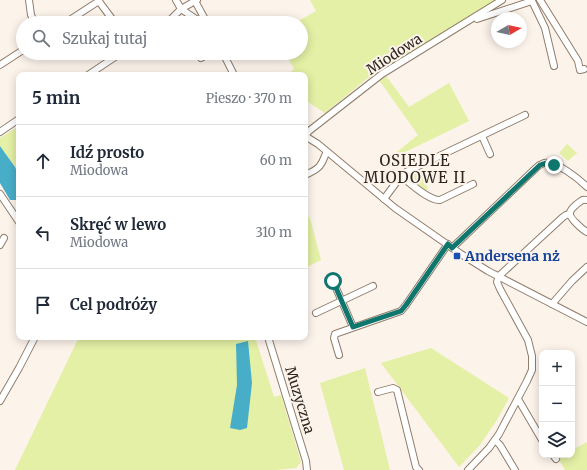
<!DOCTYPE html>
<html lang="pl">
<head>
<meta charset="utf-8">
<style>
	:root { --surface:#fff; --page:#f2f2f3; --text:#1f2937; --muted:#747a83; --line:#e0e1e3 }
	body { margin:0; font-family:Merriweather,serif; background:var(--page); color:var(--text) }
	.controls { position:absolute; right:12px; bottom:12px; display:grid; overflow:hidden; border-radius:8px; box-shadow:0 2px 10px #0003 }
	.controls button { width:36px; height:36px; display:grid; place-items:center; padding:0; border:0; border-bottom:1px solid var(--line); background:var(--surface); color:var(--text); font:20px sans-serif }
	.compass { position:absolute; left:491px; top:12px; width:36px; height:36px; border-radius:50%; background:var(--surface); box-shadow:0 2px 10px #0003; rotate:81deg }
	.stop { position:absolute; width:12px; height:12px; margin:-9px; border:3px solid #0f766e; border-radius:50%; background:#fff }
	.stop.end { background:#0f766e; border-color:#fff; box-shadow:0 1px 4px #0008 }
	.list { margin:0; padding:0; list-style:none }
	h2 { display:flex; justify-content:space-between; align-items:center; height:52px; margin:0; padding:0 16px; font-size:17px }
	h2 small { font-size:13px; font-weight:400; color:var(--muted) }
	.list li { display:grid; grid-template-columns:26px 1fr auto; gap:12px; align-items:center; box-sizing:border-box; height:72px; padding:0 16px; border-top:1px solid var(--line) }
	.list b { display:block; font-size:15px; white-space:nowrap }
	.list p { margin:0; font-size:13px; white-space:nowrap; color:var(--muted) }
	.list em { font-size:13px; font-style:normal; color:var(--muted) }
	.icon { flex:none; width:22px; height:22px; fill:none; stroke:currentColor; stroke-width:2; stroke-linecap:round; stroke-linejoin:round }
	.map { position:relative; flex:none; width:587px; height:470px; overflow:hidden }
	.search { position:absolute; background:var(--surface); box-shadow:0 2px 10px #0003; left:16px; top:16px; width:292px; height:44px; display:flex; align-items:center; gap:10px; box-sizing:border-box; padding:0 14px; border-radius:22px; color:var(--muted); font-size:15px }
	.panel { position:absolute; background:var(--surface); box-shadow:0 2px 10px #0003; left:16px; top:72px; width:292px; height:268px; border-radius:8px }
	.map>svg:first-child { display:block }
	.green { fill:#e3f0a5 }
	.water { fill:#48aec8 }
	.lines { fill:none; stroke-linecap:round; stroke-linejoin:round }
	.minor-casing { stroke:#917d6a; stroke-width:8 }
	.minor { stroke:#fff; stroke-width:6 }
	.route { stroke:#0f766e; stroke-width:5 }
	.transit-dot { fill:#1a4fb4; stroke:#fcf3eb; stroke-width:1.5 }
	.labels { text-anchor:middle; dominant-baseline:central; stroke-width:4; stroke-linejoin:round; paint-order:stroke }
	.street-label { font-size:14px; fill:#2f271f; stroke:#fcf3eb }
	.transit-label { font-size:14px; font-weight:bold; fill:#164399; stroke:#fcf3eb; text-anchor:start }
	.neighbourhood-label { font-size:15px; letter-spacing:1px; fill:#2f271f; stroke:#fcf3eb }
</style>
</head>
<body>
<div class="map">
<svg width="587" height="470" viewBox="0 0 587 470">
	<rect width="100%" height="100%" fill="#fcf3eb"/>
	<g class="green">
		<path d="M310,0H499L375,75L374,73L325,113L305,100V75H287L294,69L285,53H301V23H295L316,11Z"/>
		<path d="M386,76L409,107L449,83L469,121L397,156L396,154L392,156L418,135L379,80Z"/>
		<path d="M19,126V175L15,167L0,146V138Z"/>
		<path d="M567,144L577,153L568,161L559,153Z"/>
		<path d="M419,170L428,189L426,190L409,178V174Z"/>
		<path d="M305,207L311,222L321,260L305,268Z"/>
		<path d="M79,337H255L274,397L281,395L301,462L296,468L276,470H15Z"/>
		<path d="M431,348L509,398L497,420L480,445L459,467L381,363Z"/>
		<path d="M365,368L390,470H344L320,383Z"/>
		<path d="M587,442V470H565L558,458L564,455H572V450Z"/>
	</g>
	<g class="water">
		<path d="M0,146L15,167L19,175V199L17,200H10L0,183Z"/>
		<path d="M248,341L252,383L247,428L240,430L230,428L237,385L236,344Z"/>
	</g>
	<g class="lines">
		<g class="minor-casing">
			<g id="minor">
				<path d="M29,0L31,15L35,23"/>
				<path d="M98,0L115,23"/>
				<path d="M176,0L181,9L202,23"/>
				<path d="M502,0L382,74L309,131L305,136L318,144L395,208L461,254L488,271L587,322"/>
				<path d="M540,0L578,61L580,70L584,69"/>
				<path d="M195,1L207,23"/>
				<path d="M477,19L532,1L545,28L554,66"/>
				<path d="M65,23L99,1"/>
				<path d="M166,23L170,20L181,9L197,0"/>
				<path d="M223,53L234,75"/>
				<path d="M201,58L210,53"/>
				<path d="M0,65L23,50"/>
				<path d="M88,75L121,53"/>
				<path d="M0,132L19,119"/>
				<path d="M482,136L490,154"/>
				<path d="M305,175C311,172 318,170 321,164C324,160 324,156 327,152"/>
				<path d="M401,176C410,183 429,201 440,200L473,184"/>
				<path d="M0,194L19,222"/>
				<path d="M384,199L401,176L406,172L525,115"/>
				<path d="M587,200C584,200 583,199 581,201C578,203 570,209 570,213C569,218 583,230 587,232"/>
				<path d="M0,245L4,238"/>
				<path d="M452,248L536,168C538,166 541,164 544,163C557,161 579,179 587,187"/>
				<path d="M333,281L353,327"/>
				<path d="M552,304L572,281L587,267"/>
				<path d="M316,313L373,286"/>
				<path d="M268,337L306,461L307,470"/>
				<path d="M339,355L334,338L335,334L401,311L406,305L448,244"/>
				<path d="M378,392L393,388L397,390L416,467L419,470"/>
				<path d="M518,399L542,440"/>
				<path d="M0,401L19,368L35,337"/>
				<path d="M495,440L500,445L515,470"/>
				<path d="M553,455L556,459"/>
				<path d="M468,470L489,448L499,434L527,381L532,370V356L528,340L500,289L497,282L499,276L563,217L566,215L570,214"/>
			</g>
		</g>
		<use href="#minor" class="minor"/>
	</g>
	<g class="lines">
		<path class="route" d="M333,281L353,327L401,311L406,305L448,244L452,248L540,165L546,163L554,165"/>
	</g>
	<rect class="transit-dot" x="453" y="252" width="8" height="8" rx="2"/>
	<g class="labels">
		<g class="street-label">
			<text transform="translate(394 54) rotate(-33)">Miodowa</text>
			<text transform="translate(300 400) rotate(73)">Muzyczna</text>
		</g>
		<g class="transit-label">
			<text x="465" y="256">Andersena nż</text>
		</g>
		<g class="neighbourhood-label">
			<text x="415" y="160">OSIEDLE<tspan x="415" dy="17">MIODOWE II</tspan></text>
		</g>
	</g>
</svg>
<div class="controls">
<button>+</button>
<button>−</button>
<button><svg class="icon" aria-label="layers" viewBox="0 0 24 24"><path d="M12 4l9 5-9 5-9-5zM3 14l9 5 9-5"/></svg></button>
</div>
<svg class="compass" viewBox="-18 -18 36 36"><path d="M0-13l5 13h-10z" fill="#e53935"/><path d="M0 13l5-13h-10z" fill="#747a83"/></svg>
<div class="stop" style="left:333px;top:281px"></div>
<div class="stop end" style="left:554px;top:165px"></div>
<div class="search"><svg class="icon" aria-label="search" viewBox="0 0 24 24"><circle cx="10" cy="10" r="6"/><path d="M15 15l6 6"/></svg>Szukaj tutaj</div>
<section class="panel">
<h2>5 min<small>Pieszo · 370 m</small></h2>
<ul class="list">
<li><svg class="icon" aria-label="ahead" viewBox="0 0 24 24"><path d="M12 20V5M6 11l6-6 6 6"/></svg><div><b>Idź prosto</b><p>Miodowa</p></div><em>60 m</em></li>
<li><svg class="icon" aria-label="left" viewBox="0 0 24 24"><path d="M17 20v-9H6M10 6l-5 5 5 5"/></svg><div><b>Skręć w lewo</b><p>Miodowa</p></div><em>310 m</em></li>
<li><svg class="icon" aria-label="arrive" viewBox="0 0 24 24"><path d="M6 21V4h12l-3 4 3 4H6"/></svg><div><b>Cel podróży</b></div></li>
</ul>
</section>
</div>
</body>
</html>
